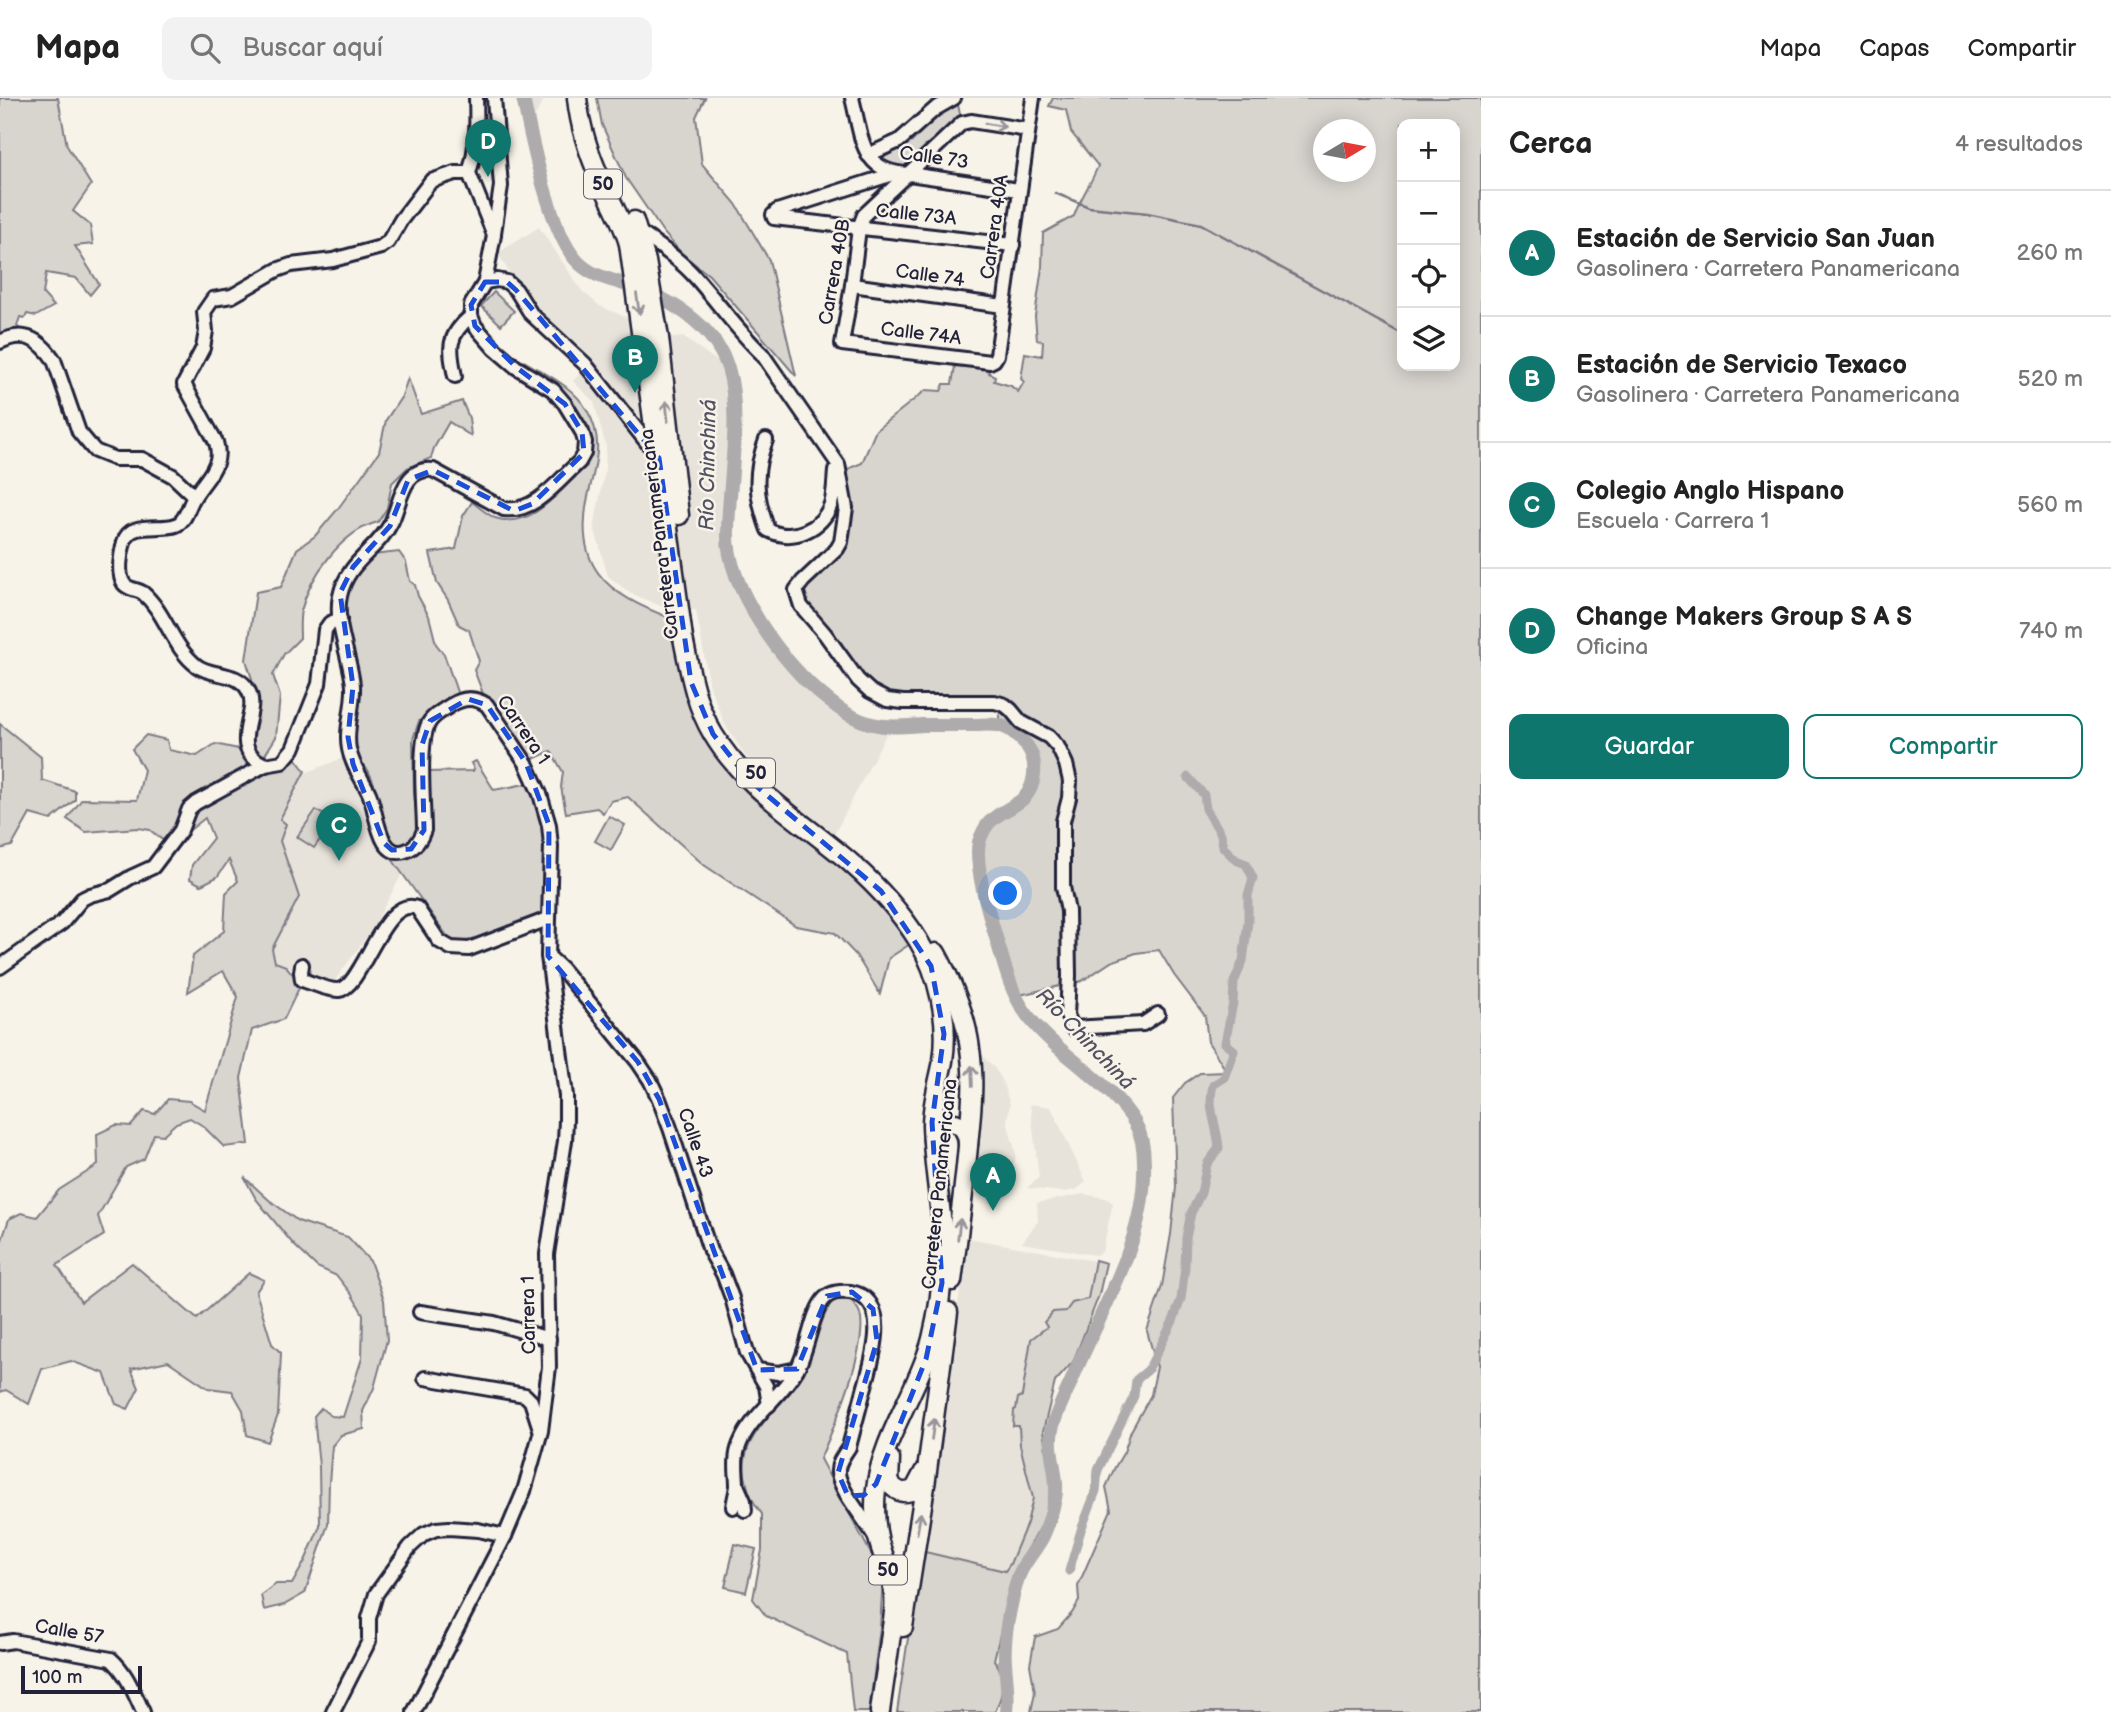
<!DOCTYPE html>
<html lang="es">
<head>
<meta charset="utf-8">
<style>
	:root { --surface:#fff; --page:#f2f2f2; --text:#222; --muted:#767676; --line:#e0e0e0; --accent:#0f766e }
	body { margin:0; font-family:"Balsamiq Sans",sans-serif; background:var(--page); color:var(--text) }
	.controls { position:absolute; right:21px; top:21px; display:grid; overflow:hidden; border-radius:14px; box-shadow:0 4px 18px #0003 }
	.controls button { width:63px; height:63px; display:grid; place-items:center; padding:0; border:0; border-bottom:2px solid var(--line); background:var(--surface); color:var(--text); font:35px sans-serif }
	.compass { position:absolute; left:1313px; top:21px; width:63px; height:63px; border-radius:50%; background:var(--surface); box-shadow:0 4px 18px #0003; rotate:80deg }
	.scale { position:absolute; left:21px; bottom:18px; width:121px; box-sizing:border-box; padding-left:7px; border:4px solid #22223b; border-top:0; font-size:19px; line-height:24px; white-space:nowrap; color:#22223b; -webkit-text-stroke:5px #f7f3e8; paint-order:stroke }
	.you { position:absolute; left:1006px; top:796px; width:24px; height:24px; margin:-18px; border:5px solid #fff; border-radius:50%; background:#1a73e8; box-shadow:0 0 0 10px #1a73e833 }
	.badge { display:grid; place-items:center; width:46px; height:46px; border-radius:50%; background:var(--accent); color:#fff; font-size:23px; font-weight:700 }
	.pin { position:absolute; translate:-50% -58px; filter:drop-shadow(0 2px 4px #0008) }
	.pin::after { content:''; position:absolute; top:37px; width:24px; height:21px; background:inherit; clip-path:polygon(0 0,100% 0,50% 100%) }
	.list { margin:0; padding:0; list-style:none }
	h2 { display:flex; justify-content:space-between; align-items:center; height:91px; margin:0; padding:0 28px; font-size:30px }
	h2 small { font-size:23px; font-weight:400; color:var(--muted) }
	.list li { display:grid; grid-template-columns:46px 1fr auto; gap:21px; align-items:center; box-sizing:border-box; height:126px; padding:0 28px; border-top:2px solid var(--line) }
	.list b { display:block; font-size:26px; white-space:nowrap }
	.list p { margin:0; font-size:23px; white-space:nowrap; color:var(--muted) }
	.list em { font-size:23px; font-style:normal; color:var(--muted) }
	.actions { display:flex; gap:14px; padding:21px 28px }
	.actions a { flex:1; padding:16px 0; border:2px solid var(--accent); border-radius:14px; text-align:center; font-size:24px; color:var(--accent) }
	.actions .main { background:var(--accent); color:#fff }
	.icon { flex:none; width:38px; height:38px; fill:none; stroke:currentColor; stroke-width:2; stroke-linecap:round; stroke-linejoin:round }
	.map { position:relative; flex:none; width:1481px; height:1614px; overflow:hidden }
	header { display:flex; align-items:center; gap:42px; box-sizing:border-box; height:98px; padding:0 35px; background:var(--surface); border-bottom:2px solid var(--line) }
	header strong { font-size:33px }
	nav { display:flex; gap:38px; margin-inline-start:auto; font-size:24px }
	.search { width:490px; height:63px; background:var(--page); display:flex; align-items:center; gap:18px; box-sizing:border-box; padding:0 24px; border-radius:14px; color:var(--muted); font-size:26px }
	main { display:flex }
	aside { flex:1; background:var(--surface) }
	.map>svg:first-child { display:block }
	.built { fill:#e7e3db }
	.green { fill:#d8d5cf; stroke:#7d7c85; stroke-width:2; fill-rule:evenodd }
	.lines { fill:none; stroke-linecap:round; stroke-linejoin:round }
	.stream { stroke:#76747f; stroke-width:2.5 }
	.canal { stroke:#aeabad; stroke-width:9 }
	.river { stroke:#aeabad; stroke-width:14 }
	.minor-casing { stroke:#22223b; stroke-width:18 }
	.highway-casing { stroke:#22223b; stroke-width:23 }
	.minor { stroke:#f7f3e8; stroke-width:12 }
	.highway { stroke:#f7f3e8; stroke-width:18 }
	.oneway { stroke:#97959a }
	.marked { fill:none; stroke:#1d4ed8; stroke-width:5; stroke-dasharray:14 9; stroke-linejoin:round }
	.labels { text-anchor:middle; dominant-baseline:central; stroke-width:5; stroke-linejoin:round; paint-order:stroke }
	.shield { fill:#f7f3e8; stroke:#62616f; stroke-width:2 }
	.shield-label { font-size:18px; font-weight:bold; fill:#22223b }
	.street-label { font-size:19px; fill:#22223b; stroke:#f7f3e8 }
	.water-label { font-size:21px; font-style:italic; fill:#535263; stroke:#f7f3e8 }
</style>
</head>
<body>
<header>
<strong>Mapa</strong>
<div class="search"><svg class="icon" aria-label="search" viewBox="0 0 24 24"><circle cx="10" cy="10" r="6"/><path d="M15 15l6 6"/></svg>Buscar aquí</div>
<nav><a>Mapa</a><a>Capas</a><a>Compartir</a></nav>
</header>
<main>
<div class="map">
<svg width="1481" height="1614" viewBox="0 0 1481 1614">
	<rect width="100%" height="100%" fill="#f7f3e8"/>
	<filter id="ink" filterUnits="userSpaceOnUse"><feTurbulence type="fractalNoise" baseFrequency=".0143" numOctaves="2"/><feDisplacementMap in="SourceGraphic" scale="14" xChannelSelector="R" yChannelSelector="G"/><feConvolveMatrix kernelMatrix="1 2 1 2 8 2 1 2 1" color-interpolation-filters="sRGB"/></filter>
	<g filter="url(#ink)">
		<g class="built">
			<path d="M523,0H545L529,28L525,12Z"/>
			<path d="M539,129L582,193L600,208L630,221L633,244L683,239L727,270L734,316L732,383L727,438L739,481L751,511L768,538L808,584L828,602L849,617L870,625L890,629L834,737L787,701L746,659L725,627L710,589L696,512L668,511L630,495L608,478L594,429L605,372L606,349L594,304L573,283L588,266L531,213L498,155Z"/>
			<path d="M345,659L352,684L372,707L381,749L402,776L371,833L333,885L275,864L272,851L299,799L280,743V721L303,676Z"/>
			<path d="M978,954L992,967L1001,979L1010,1006L1007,1023L1016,1056L1011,1088L982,1084L977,1080L983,1013Z"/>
			<path d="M1030,1006L1051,1009L1086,1084L1076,1092L1063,1094L1027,1090L1039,1079Z"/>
			<path d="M1083,1096L1106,1100L1113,1105L1102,1154L1095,1157L1022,1145L1038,1123L1037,1105Z"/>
			<path d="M968,1140L1106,1165L1099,1197L1040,1267L1039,1398L1014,1475L921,1453Z"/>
		</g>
		<g class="green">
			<path d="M0,0H58L67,48L91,87L73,113L90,127L93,146L75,148L99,186L90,197L76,180L46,175L43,196L54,208L36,218L27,216L25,220L20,219L17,228L23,235L0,241Z"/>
			<path d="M597,0H705L696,19L702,66L736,106L769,162L796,278L709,177L683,157L663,134L626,80L602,27Z"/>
			<path d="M1053,0H1481V1614H1031L1035,1594L1030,1567L1035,1539L1058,1531L1072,1515L1079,1503L1078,1488L1111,1412L1106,1389L1115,1369L1124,1354L1131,1333L1151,1297L1157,1269L1147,1233L1162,1188L1171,1136L1176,1089L1173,1000L1185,985L1200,975L1227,974L1208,944L1205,918L1174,877L1159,852L1136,855L1111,864L1082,883L1015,898C1004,871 973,772 979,746C983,723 1003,719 1019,705C1033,693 1040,669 1030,651C1024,641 1011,634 1001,627L998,604L883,602L799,514V493L837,455L845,380L850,370L862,365L876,332L926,292L941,293L944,286H952L955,268L988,270L989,275L995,278L994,283L1011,288L1018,294L1024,284L1021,281L1025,255L1042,258L1043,243L1037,242L1035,218L1042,169L1043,135L1074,118C1080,100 1091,86 1098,68L1071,34L1066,12L1049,8ZM1402,26H1455V268H1402ZM1324,32H1366V74H1324Z"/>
			<path d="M953,4L958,7L961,20L906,73L877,63L912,44L930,24Z"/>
			<path d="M494,194L514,213L501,227L481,208Z"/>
			<path d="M524,263C547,277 573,288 587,312C603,339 597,362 590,390C570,468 605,496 673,521L701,624L847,767L913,844L889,860L880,896L856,857L835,835L796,828L704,767L628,699L611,703L603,715L597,710L566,715L561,689L563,674L551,653L531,662L514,639L495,606L484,598L474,572L479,563L469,532L459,527L448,502L437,485L430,455L456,451L463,418L472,404C479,409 488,417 495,420C533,433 562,389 587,368L589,340Z"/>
			<path d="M408,280L421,316L462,303L469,320L471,338L449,324L434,350L431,360L407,370L392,385L387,410L378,424C342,433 310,478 301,513C299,521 300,532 300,540L284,556L273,577L280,598L276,639L261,663L251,652L252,581L246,562L256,494L281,489L297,451L315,438L337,412L379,354L386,322L402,298Z"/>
			<path d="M399,454L406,464L410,483L415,487L418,498L429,518L436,546L444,556L458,597L439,607L419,623L413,641L414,696L418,731L410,743L402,747L395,745L387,738L379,712V703L373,683L368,672L358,663L353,648L351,555L344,502L353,481L373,457Z"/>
			<path d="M0,626L41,659L42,682L75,693V702L51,722L30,716L12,748L0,751Z"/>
			<path d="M146,637L167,642L169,652L197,658L215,646L238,651L249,670L292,656L305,673L280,721L286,726L280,743L299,799L272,851L275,864L286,868L301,886L284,921L252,932L241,980L249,1046L224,1049L203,1028L190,1020L176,1025L163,1037L154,1036L144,1061L126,1069L98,1118L104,1137L57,1167L81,1204L132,1165L197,1221L249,1175L264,1182L256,1194L272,1246L281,1255L278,1317L268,1344L247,1337L243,1312L232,1293L208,1290L168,1263L131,1271L139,1290L128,1311L116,1306L104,1275L71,1263L42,1271L29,1306L6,1292L0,1294V1138L2,1142L9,1121L21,1115L37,1119L59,1092L98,1067L97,1036L116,1027L131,1028L144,1013L155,1016L168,1001L189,1003L205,1012L238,899L223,873L188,894L193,858L224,833L226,795L238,783L229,762L217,779L201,787L190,781L192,767L213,740L205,720L176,743L161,741L150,732L138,730L86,734L67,721L82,701L137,702L144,672L132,651Z"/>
			<path d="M476,663L494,692L531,685L545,727L544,814L467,845L453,846L389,757C409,761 422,757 430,737L427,674L473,673L474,671L471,665Z"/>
			<path d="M316,712L333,723L314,750L297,739Z"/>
			<path d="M609,718L625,727L611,752L595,743Z"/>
			<path d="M244,1079L269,1102L298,1123L348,1139L370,1163L384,1202L387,1242L374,1290L363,1313L364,1331L341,1337L332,1348L329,1385L328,1426L305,1495L284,1507L264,1512L261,1497L276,1486H292L305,1463L320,1428L319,1368L314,1318L321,1310L331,1318L343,1319L362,1260L363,1216L352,1197L337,1178L317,1169L293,1146L256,1101Z"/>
			<path d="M1095,1162L1106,1165L1099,1197L1073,1264L1055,1284L1043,1333L1052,1387L1043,1425L1014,1475L994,1562C1008,1579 1003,1596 995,1614H897L921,1453L1005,1473L1010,1466L1027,1425L1033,1400L1020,1347L1019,1328H1013L1014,1312L1016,1311L1018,1300L1022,1298L1031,1241L1047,1229L1044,1224L1053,1214L1066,1213L1072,1205L1088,1201Z"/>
			<path d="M833,1202H851C854,1206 859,1211 860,1216C869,1246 833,1332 820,1361L883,1478L880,1530L869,1614H853L847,1556L766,1518L753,1501L762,1452V1416C753,1405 749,1396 746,1382C734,1335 790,1306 807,1267C817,1244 819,1222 833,1202Z"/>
			<path d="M735,1446L756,1451L746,1494L725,1489Z"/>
		</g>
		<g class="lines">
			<path class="stream" d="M1055,95L1089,109L1147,115L1201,126L1402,236"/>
			<path class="canal" d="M1069,1473L1081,1432L1096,1393L1098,1372L1134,1298L1136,1282L1148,1272L1173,1223L1181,1201L1185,1169L1186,1140L1191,1115L1201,1095L1207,1066L1219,1050C1217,1026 1207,1011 1213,987L1224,980L1234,952L1225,945L1233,905L1234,884L1243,863L1248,824V797L1253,780L1246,766L1236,762L1223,749L1221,736L1206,711L1204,697L1188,679"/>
			<path class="river" d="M523,0C531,40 550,134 577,163C589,176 604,180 621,185C665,198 712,223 728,270C742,315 729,385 728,432C725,489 785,569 828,602C841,613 856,622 872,626C889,630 906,628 923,627C940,627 957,627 974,627C983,627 995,625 1004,629C1012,632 1022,641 1027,648C1033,656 1035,666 1034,676C1031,710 1003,707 988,726C984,731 981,738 979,744C973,771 995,835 1003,863C1009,883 1015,901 1028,918C1058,957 1111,984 1135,1025C1142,1037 1144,1051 1144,1065C1147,1143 1099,1214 1071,1284C1064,1299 1056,1315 1052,1331C1047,1355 1060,1378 1055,1401C1052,1414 1048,1428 1042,1440C1034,1455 1021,1467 1017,1483C1010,1508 1003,1538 1005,1564C1006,1581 1009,1596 1007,1614"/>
			<g class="minor-casing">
				<g id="minor">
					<path d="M494,0L501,88L494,135"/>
					<path d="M852,0C862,38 860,75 909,76L1019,92"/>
					<path d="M1028,32L971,23L962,25L864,117L859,130L852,187L842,246L990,264L994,262L997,257L1033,0"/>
					<path d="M868,57L899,43L935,11L954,0"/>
					<path d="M893,76L777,113L773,117L774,120L1013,147"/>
					<path d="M638,133C658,147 681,162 697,181C719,206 738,233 762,256L838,366L846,410L841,444L837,451L803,483L796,492L801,508L825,536L858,582L870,593L887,602L903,604H995L1005,607L1011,612L1021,624L1049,639L1058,649L1066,666L1070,683L1069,700L1063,723V789L1068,813L1069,878L1067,917L1073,930L1143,926L1158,916"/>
					<path d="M485,184L497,182L507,184L516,192L531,216L585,266L656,356"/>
					<path d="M852,187L1003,208"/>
					<path d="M0,244C23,232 40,241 54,262L79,334L89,346L95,353L115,361H142L173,378L194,398"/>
					<path d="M455,278C449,250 447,238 471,218"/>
					<path d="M766,342C753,376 756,399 768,432C793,445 822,431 831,406C834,396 834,383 835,373"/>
					<path d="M265,667C225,649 262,615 248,592C238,573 212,579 197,568C172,549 166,515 143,495C137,491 129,492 124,486C117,476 121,454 124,444C130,422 160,433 176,427C186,423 188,409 193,401C200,388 211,379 216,365C219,358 218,351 216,344L184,286L203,250L206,233L204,214L213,201L232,198L277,172L291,167L333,162L381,149L388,144L401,122L431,83L455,75H469"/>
					<path d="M548,858L562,871L638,964L650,982L659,1001L670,1030L710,1153L723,1176L732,1200L747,1255L766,1288L769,1307"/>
					<path d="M302,867L301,874L302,882C313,885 328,893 339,892C363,889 383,797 417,810L439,843L451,850L469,851L548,821"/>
					<path d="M0,869L62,825L82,801L90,797L110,792L131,779L153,769L181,732L189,711L196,705L265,667L282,664L293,651L319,586L325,532L330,525L340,521"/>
					<path d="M420,1214L494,1225L549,1241"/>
					<path d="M757,1272L778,1275L797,1271"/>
					<path d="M425,1280L525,1297L531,1303L540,1331"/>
					<path d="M737,1387L744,1403L745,1412"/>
					<path d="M733,1409C734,1402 736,1395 737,1388C737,1375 734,1364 738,1351C747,1320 783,1298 798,1269C808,1251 812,1213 825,1200C831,1194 842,1193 850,1194C894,1201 871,1266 864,1292C859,1311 854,1330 849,1349C844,1357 837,1365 838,1375C840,1393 865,1421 875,1439"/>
					<path d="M0,1545L13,1543L111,1561C127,1575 134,1595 143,1614"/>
					<path d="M333,1614L369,1543V1520L376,1496L410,1449L424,1436L436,1431L449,1430L478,1432L505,1438"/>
					<path d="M414,1614L505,1438L524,1393L541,1333L549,1269L547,1156L565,1043L566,1022V998L548,858L551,748L549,727L540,696L526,665L487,607C475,599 464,599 451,607C444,612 435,616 430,623C417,641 424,708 424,732C421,741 417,748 408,752C378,765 377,712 369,695C362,680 352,668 349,651C345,631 354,609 353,588C351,561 334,525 340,498C347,463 378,452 391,425C401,405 402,369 433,372L504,411C535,415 558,383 579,364L584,355L585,344L582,334L565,306L553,292L516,269L495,251L475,228L471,218V207L485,184L494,137L469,75C477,51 477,25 476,0"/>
				</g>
			</g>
			<g class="highway-casing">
				<g id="highway">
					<path d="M577,0C580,29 590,59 602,85C612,106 623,124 629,146L683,540C690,574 695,606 713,636C747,693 804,724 852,766C877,788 900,813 918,842C939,876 949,923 943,963C939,984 932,1005 932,1027C933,1061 939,1095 942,1128C945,1166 941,1204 932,1241C919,1291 882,1339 876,1391C874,1409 875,1427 879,1444C884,1461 892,1478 894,1496C896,1512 892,1527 890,1543C887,1567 883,1590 880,1614"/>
					<path d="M634,123L646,163L659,240L679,417"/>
					<path d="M936,855C952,884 966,918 970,951C975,984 971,1016 968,1048C964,1093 958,1138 952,1183"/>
					<path d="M933,1042C938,1016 968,1020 968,1046"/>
					<path d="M890,1361L889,1384C896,1394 904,1397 915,1391L924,1374"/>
					<path d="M903,1529L925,1388L948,1214"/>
				</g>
			</g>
			<use href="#minor" class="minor"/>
			<use href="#highway" class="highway"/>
		</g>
		<defs><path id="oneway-shaft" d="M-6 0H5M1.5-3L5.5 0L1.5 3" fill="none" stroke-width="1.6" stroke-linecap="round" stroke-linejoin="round" transform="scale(1.75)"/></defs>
		<g class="oneway">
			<use href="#oneway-shaft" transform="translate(995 27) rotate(10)"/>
			<use href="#oneway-shaft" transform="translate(638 206) rotate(82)"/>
			<use href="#oneway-shaft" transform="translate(667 313) rotate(-96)"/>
			<use href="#oneway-shaft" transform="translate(972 978) rotate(-92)"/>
			<use href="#oneway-shaft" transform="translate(959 1131) rotate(-83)"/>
			<use href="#oneway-shaft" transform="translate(933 1331) rotate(-82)"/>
			<use href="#oneway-shaft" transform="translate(919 1425) rotate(-80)"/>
		</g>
	</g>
	<path class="marked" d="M485,184H507L516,192L659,360L691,584L713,636L749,682L881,793L931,868L944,936L932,1024L942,1185L926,1261L876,1386L864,1397L848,1398L838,1375L877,1243L873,1211L852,1194L827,1198L797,1271L757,1272L659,1001L638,964L548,858L549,727L526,665L487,607L468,601L430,623L422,647L424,732L411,751L392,752L384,745L353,666L348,639L353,588L340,495L353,469L390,428L408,382L433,372L514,413L532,406L584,355L582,334L565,306L516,269L475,228L471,207Z"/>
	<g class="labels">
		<g class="shield">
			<rect x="584" y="71.5" width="38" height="29" rx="5"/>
			<rect x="737" y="660.5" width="38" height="29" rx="5"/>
			<rect x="869" y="1457.5" width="38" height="29" rx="5"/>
		</g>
		<g class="shield-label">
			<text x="603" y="86">50</text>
			<text x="756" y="675">50</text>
			<text x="888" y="1472">50</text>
		</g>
		<g class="street-label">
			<text transform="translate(934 60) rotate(8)">Calle 73</text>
			<text transform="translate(916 117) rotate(6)">Calle 73A</text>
			<text transform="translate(995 129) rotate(-82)">Carrera 40A</text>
			<text transform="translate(835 174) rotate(-80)">Carrera 40B</text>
			<text transform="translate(930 178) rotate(8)">Calle 74</text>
			<text transform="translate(921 236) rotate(7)">Calle 74A</text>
			<text transform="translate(660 436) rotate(-97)">Carretera Panamericana</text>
			<text transform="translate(523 632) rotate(56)">Carrera 1</text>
			<text transform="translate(695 1045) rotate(71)">Calle 43</text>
			<text transform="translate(940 1086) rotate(-84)">Carretera Panamericana</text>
			<text transform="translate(529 1217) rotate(-91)">Carrera 1</text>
			<text transform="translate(69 1534) rotate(10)">Calle 57</text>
		</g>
		<g class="water-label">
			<text transform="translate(708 367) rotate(-89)">Río Chinchiná</text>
			<text transform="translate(1085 941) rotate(46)">Río Chinchiná</text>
		</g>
	</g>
</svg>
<div class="controls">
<button>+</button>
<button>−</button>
<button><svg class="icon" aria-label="locate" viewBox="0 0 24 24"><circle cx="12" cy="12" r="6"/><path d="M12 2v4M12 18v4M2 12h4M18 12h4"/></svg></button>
<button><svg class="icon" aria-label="layers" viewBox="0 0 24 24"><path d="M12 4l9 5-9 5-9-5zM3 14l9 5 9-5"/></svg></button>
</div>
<svg class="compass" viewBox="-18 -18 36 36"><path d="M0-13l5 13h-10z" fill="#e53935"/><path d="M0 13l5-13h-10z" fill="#767676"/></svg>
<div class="scale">100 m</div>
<div class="you"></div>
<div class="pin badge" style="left:993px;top:1113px">A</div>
<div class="pin badge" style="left:635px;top:295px">B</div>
<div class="pin badge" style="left:339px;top:763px">C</div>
<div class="pin badge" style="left:488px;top:79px">D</div>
</div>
<aside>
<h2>Cerca<small>4 resultados</small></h2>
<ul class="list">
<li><span class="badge">A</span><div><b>Estación de Servicio San Juan</b><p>Gasolinera · Carretera Panamericana</p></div><em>260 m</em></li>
<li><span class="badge">B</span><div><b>Estación de Servicio Texaco</b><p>Gasolinera · Carretera Panamericana</p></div><em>520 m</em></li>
<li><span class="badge">C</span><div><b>Colegio Anglo Hispano</b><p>Escuela · Carrera 1</p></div><em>560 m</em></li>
<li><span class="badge">D</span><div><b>Change Makers Group S A S</b><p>Oficina</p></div><em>740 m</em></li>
</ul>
<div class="actions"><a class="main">Guardar</a><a>Compartir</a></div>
</aside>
</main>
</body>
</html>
